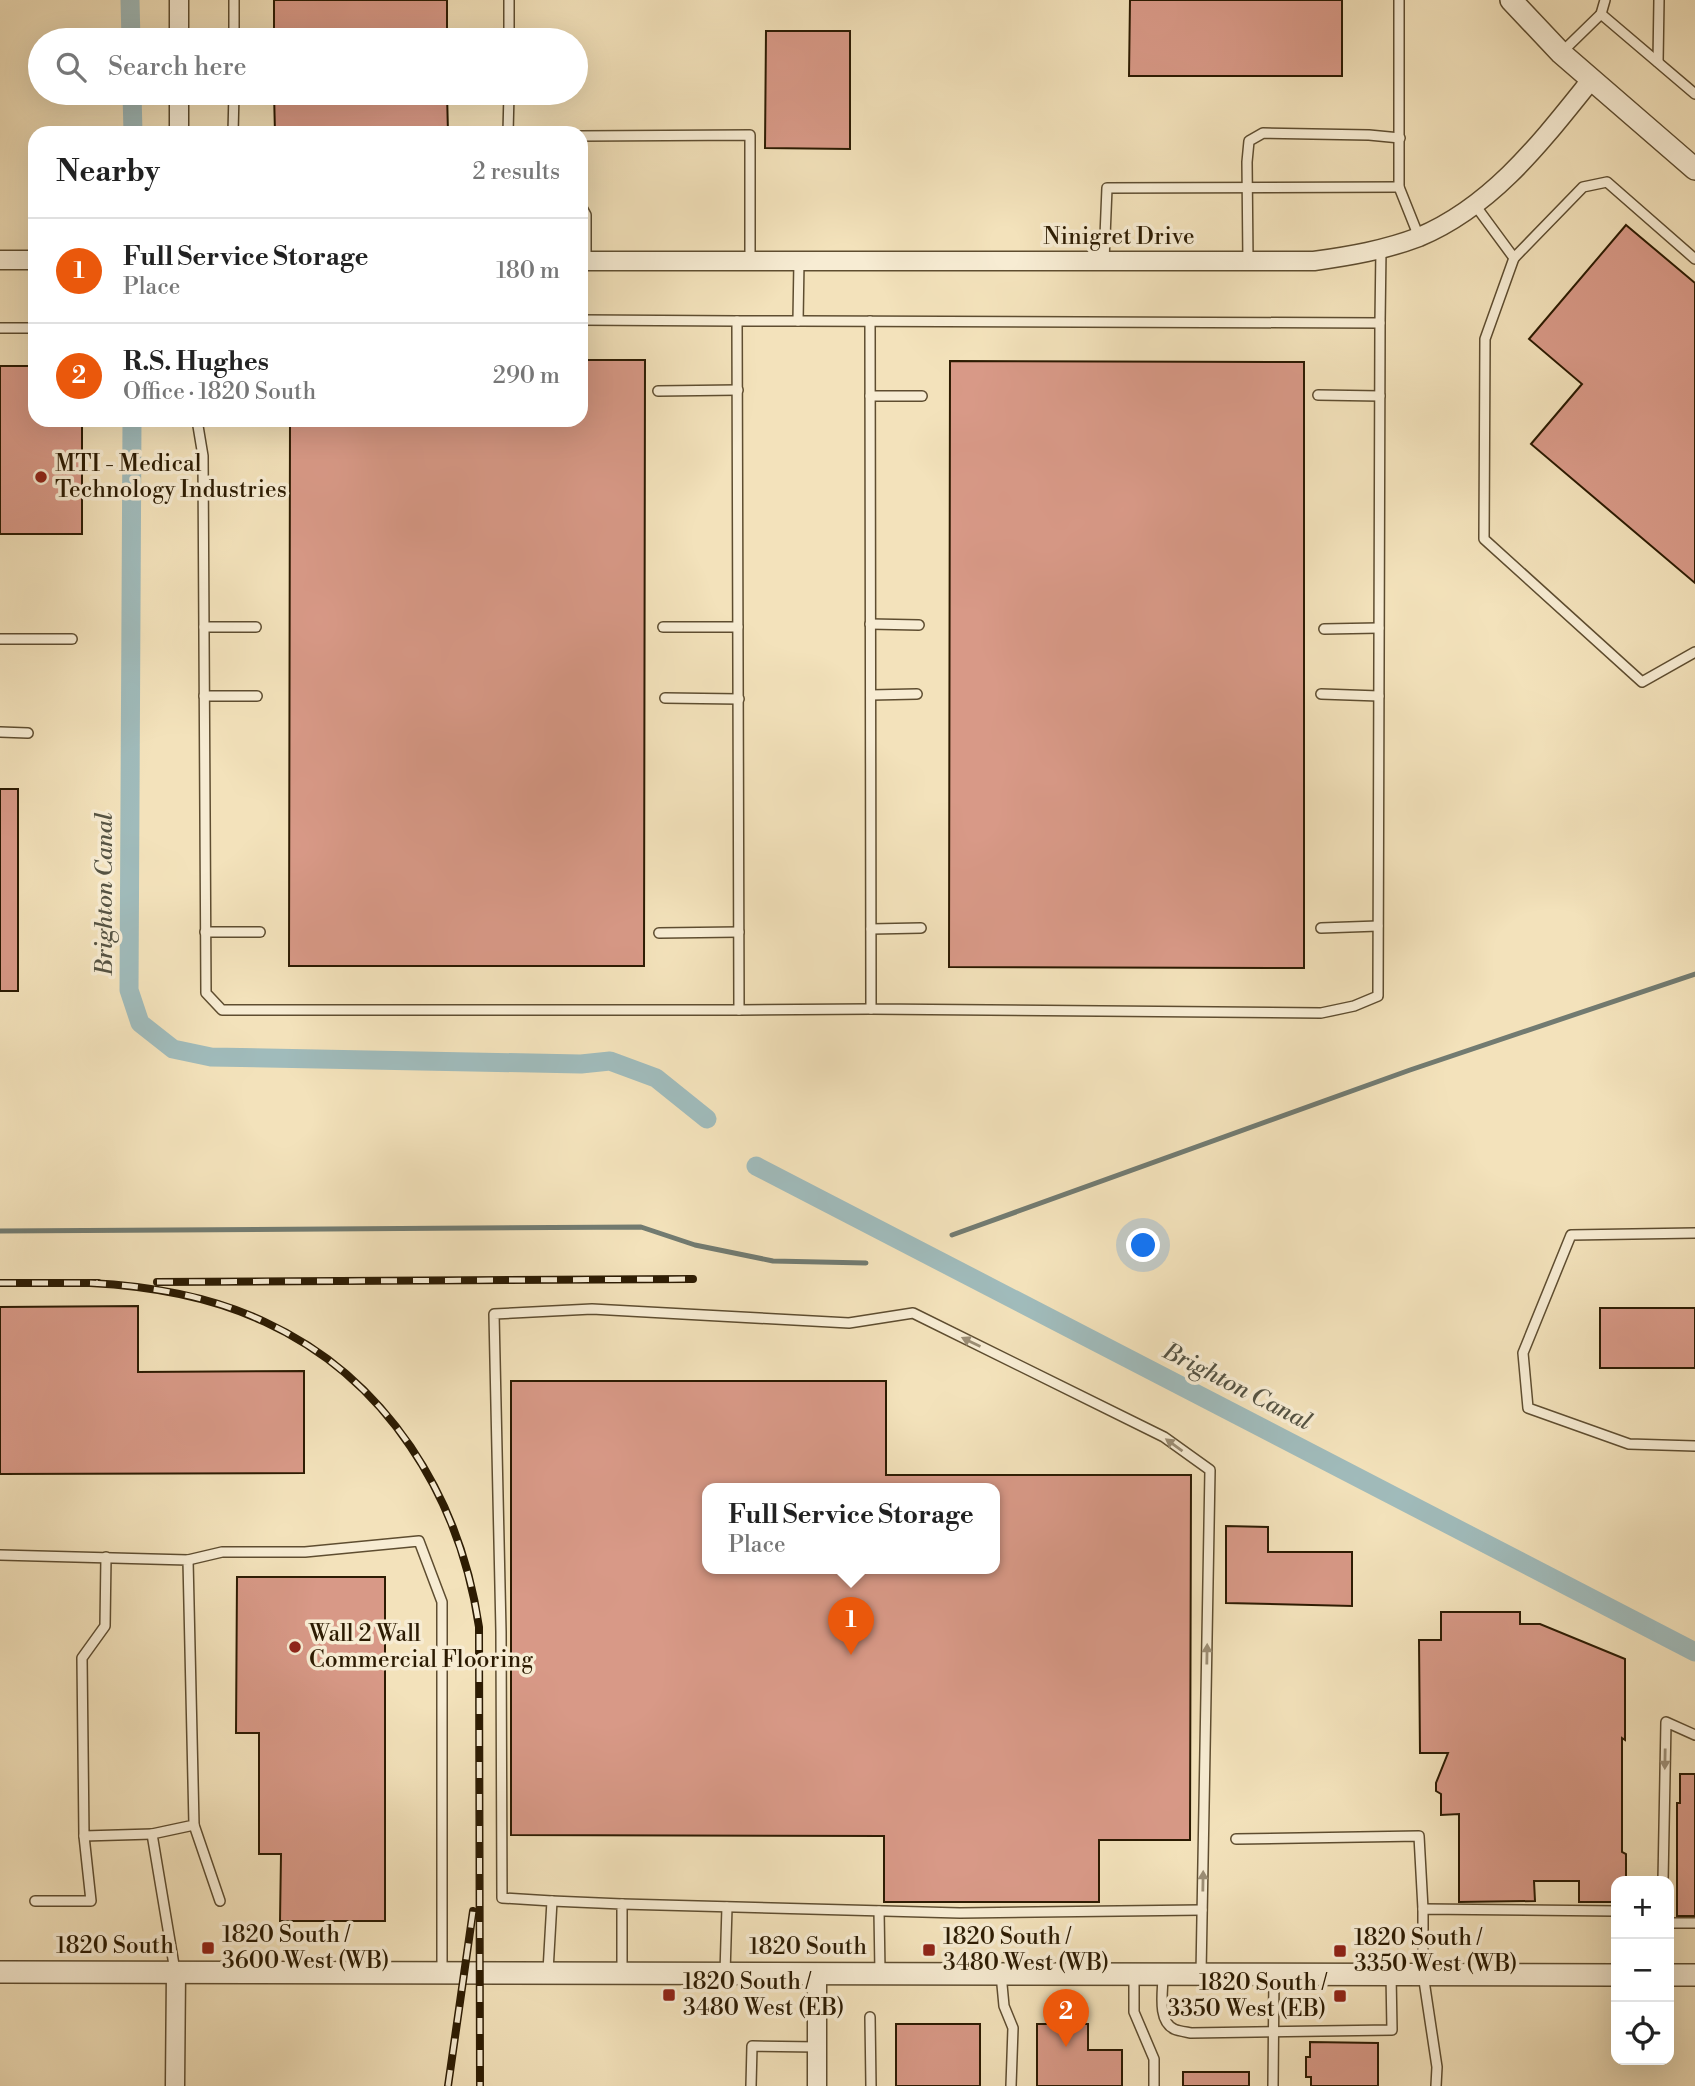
<!DOCTYPE html>
<html lang="en">
<head>
<meta charset="utf-8">
<style>
	:root { --surface:#fff; --page:#f6f6f6; --text:#222; --muted:#767676; --line:#e0e0e0; --accent:#ea580c }
	body { margin:0; font-family:"Libre Bodoni",serif; background:var(--page); color:var(--text) }
	.controls { position:absolute; right:21px; bottom:21px; display:grid; overflow:hidden; border-radius:14px; box-shadow:0 7px 28px #0002 }
	.controls button { width:63px; height:63px; display:grid; place-items:center; padding:0; border:0; border-bottom:2px solid var(--line); background:var(--surface); color:var(--text); font:35px sans-serif }
	.you { position:absolute; left:1144px; top:1246px; width:24px; height:24px; margin:-18px; border:5px solid #fff; border-radius:50%; background:#1a73e8; box-shadow:0 0 0 10px #1a73e833 }
	.badge { display:grid; place-items:center; width:46px; height:46px; border-radius:50%; background:var(--accent); color:#fff; font-size:23px; font-weight:700 }
	.pin { position:absolute; translate:-50% -58px; filter:drop-shadow(0 2px 4px #0008) }
	.pin::after { content:''; position:absolute; top:37px; width:24px; height:21px; background:inherit; clip-path:polygon(0 0,100% 0,50% 100%) }
	.popup { position:absolute; left:702px; top:1483px; width:298px; height:91px; box-sizing:border-box; display:grid; place-content:center; border-radius:14px; background:var(--surface); filter:drop-shadow(0 2px 5px #0005); font-size:23px; white-space:nowrap; color:var(--muted) }
	.popup b { font-size:26px; color:var(--text) }
	.popup::after { content:''; position:absolute; left:50%; top:100%; margin-left:-14px; border:14px solid transparent; border-top-color:var(--surface) }
	.list { margin:0; padding:0; list-style:none }
	h2 { display:flex; justify-content:space-between; align-items:center; height:91px; margin:0; padding:0 28px; font-size:30px }
	h2 small { font-size:23px; font-weight:400; color:var(--muted) }
	.list li { display:grid; grid-template-columns:46px 1fr auto; gap:21px; align-items:center; box-sizing:border-box; height:105px; padding:0 28px; border-top:2px solid var(--line) }
	.list b { display:block; font-size:26px; white-space:nowrap }
	.list p { margin:0; font-size:23px; white-space:nowrap; color:var(--muted) }
	.list em { font-size:23px; font-style:normal; color:var(--muted) }
	.icon { flex:none; width:38px; height:38px; fill:none; stroke:currentColor; stroke-width:2; stroke-linecap:round; stroke-linejoin:round }
	.map { position:relative; flex:none; width:1695px; height:2086px; overflow:hidden }
	.search { position:absolute; background:var(--surface); box-shadow:0 7px 28px #0002; left:28px; top:28px; width:560px; height:77px; display:flex; align-items:center; gap:18px; box-sizing:border-box; padding:0 24px; border-radius:38px; color:var(--muted); font-size:26px }
	.panel { position:absolute; background:var(--surface); box-shadow:0 7px 28px #0002; left:28px; top:126px; width:560px; height:301px; border-radius:21px }
	.map>svg:first-child { display:block }
	.lines { fill:none; stroke-linecap:round; stroke-linejoin:round }
	.stream { stroke:#727b71; stroke-width:5 }
	.canal { stroke:#a0bbbb; stroke-width:19 }
	.building { fill:#d89987; stroke:#2c1b02; stroke-width:2; fill-rule:evenodd }
	.service-casing { stroke:#5e4d30; stroke-width:12 }
	.minor-casing { stroke:#5e4d30; stroke-width:21 }
	.tertiary-casing { stroke:#5e4d30; stroke-width:24 }
	.service { stroke:#f7ecd3; stroke-width:9 }
	.minor { stroke:#f7ecd3; stroke-width:18 }
	.tertiary { stroke:#f7ecd3; stroke-width:21 }
	.rail-casing { stroke:#2c1b02; stroke-width:8 }
	.rail { stroke:#f7ecd3; stroke-width:5; stroke-dasharray:16; stroke-linecap:butt }
	.oneway { fill:#9c8e75 }
	.poi-dot { fill:#8f2418; stroke:#f7ecd3; stroke-width:2.5 }
	.labels { text-anchor:middle; dominant-baseline:central; stroke-width:7; stroke-linejoin:round; paint-order:stroke }
	.street-label { font-size:23px; fill:#2c1b02; stroke:#f7ecd3 }
	.poi-label { font-size:23px; fill:#2c1b02; stroke:#f7ecd3; text-anchor:start }
	.water-label { font-size:24px; font-style:italic; fill:#555343; stroke:#f7ecd3 }
</style>
</head>
<body>
<div class="map">
<svg width="1695" height="2086" viewBox="0 0 1695 2086">
	<rect width="100%" height="100%" fill="#f3e2bb"/>
	<filter id="stains"><feTurbulence type="fractalNoise" baseFrequency=".00286" numOctaves="4"/><feColorMatrix values="0 0 0 0 .2 0 0 0 0 .09 0 0 0 0 .02 0 0 0 .5 -.17"/></filter>
	<radialGradient id="worn" r=".72"><stop offset=".6" stop-color="#630" stop-opacity="0"/><stop offset="1" stop-color="#630" stop-opacity=".3"/></radialGradient>
	<g class="lines">
		<g class="stream">
			<path d="M0,1231L641,1227L695,1245L773,1261L866,1263"/>
			<path d="M952,1235L1410,1070L1695,974"/>
		</g>
		<g class="canal">
			<path d="M130,0L131,40"/>
			<path d="M132,93L133,133"/>
			<path d="M132,420L129,990L140,1023L173,1049L211,1057L581,1064L610,1061L656,1078L707,1119"/>
			<path d="M756,1166L1695,1652"/>
		</g>
	</g>
	<g class="building">
		<rect x="274" y="0" width="173" height="40"/>
		<path d="M1130,0H1342V76H1129Z"/>
		<path d="M766,31H850V149L765,148Z"/>
		<path d="M274,93H447L448,133H275Z"/>
		<path d="M1626,225L1695,283V583L1531,444L1582,384L1529,339Z"/>
		<path d="M581,360H645L644,966H289L290,420H581Z"/>
		<path d="M950,361L1304,362V968L949,967Z"/>
		<path d="M0,366H35V420H82V534H0Z"/>
		<rect x="0" y="789" width="18" height="202"/>
		<path d="M138,1306V1372L304,1371V1473L0,1474V1307Z"/>
		<rect x="1600" y="1308" width="95" height="60"/>
		<path d="M511,1381H886V1475H1191L1190,1840H1099V1902H884V1836L511,1835ZM708,1489H995V1569H708Z"/>
		<path d="M1226,1526L1268,1527V1552H1352V1606L1226,1603Z"/>
		<path d="M237,1577H385V1921H280L281,1854H259V1733H236Z"/>
		<path d="M1441,1612H1520V1624H1540L1625,1659V1740L1622,1738V1852L1626,1854V1881H1616V1902H1579V1881H1534L1535,1901L1459,1902V1814L1441,1815V1794L1436,1791V1783L1448,1753H1420L1419,1640H1441Z"/>
		<path d="M1680,1774H1695V1916H1677V1803H1680Z"/>
		<rect x="896" y="2024" width="84" height="62"/>
		<path d="M1037,2024H1088V2050H1122V2086H1037Z"/>
		<path d="M1310,2042L1378,2043V2086H1311V2077H1306V2057H1310Z"/>
		<rect x="1183" y="2072" width="66" height="14"/>
	</g>
	<g class="lines">
		<g class="service-casing">
			<g id="service">
				<path d="M1399,0V187L1419,237"/>
				<path d="M1601,14L1605,0"/>
				<path d="M234,40V0"/>
				<path d="M509,40V0"/>
				<path d="M1561,53L1601,14L1695,94"/>
				<path d="M1658,62L1659,0"/>
				<path d="M233,133L234,93"/>
				<path d="M508,133L509,93"/>
				<path d="M581,136L750,135V261"/>
				<path d="M1475,205L1514,258L1583,187L1607,182L1695,259"/>
				<path d="M581,206L586,215V261"/>
				<path d="M1514,258L1485,339L1484,539L1642,682L1695,652"/>
				<path d="M1104,261L1107,188L1399,187"/>
				<path d="M1248,261L1247,162L1249,141L1263,133L1369,135L1400,138"/>
				<path d="M737,321H798L799,261"/>
				<path d="M798,321L1380,323L1381,249"/>
				<path d="M870,321L871,1009L1321,1013L1354,1006L1378,996L1380,323"/>
				<path d="M0,328H35"/>
				<path d="M658,391L738,390"/>
				<path d="M1318,395L1380,396"/>
				<path d="M870,396H922"/>
				<path d="M197,420L203,456L206,993L222,1010H739L737,321L581,320"/>
				<path d="M870,624L919,625"/>
				<path d="M204,627H256"/>
				<path d="M663,627H738"/>
				<path d="M1324,629L1379,628"/>
				<path d="M0,639H72"/>
				<path d="M1321,694L1379,696"/>
				<path d="M871,695L917,694"/>
				<path d="M204,696H257"/>
				<path d="M665,698L739,699"/>
				<path d="M0,732L28,733"/>
				<path d="M1321,928L1378,926"/>
				<path d="M871,929L921,928"/>
				<path d="M205,932H260"/>
				<path d="M659,933L739,932"/>
				<path d="M739,1010L871,1009"/>
				<path d="M1695,1233L1571,1235L1523,1353L1528,1408L1629,1444L1695,1446"/>
				<path d="M0,1555L188,1560L194,1825L152,1834L175,1971"/>
				<path d="M106,1557L105,1626L82,1658L84,1836L152,1834"/>
				<path d="M188,1560L222,1552H305L419,1541L442,1602V1971"/>
				<path d="M194,1825L220,1901"/>
				<path d="M1236,1839L1419,1836L1423,1909"/>
				<path d="M1663,1881L1666,1722L1695,1735"/>
				<path d="M35,1901H91L84,1836"/>
				<path d="M552,1901L622,1904V1972"/>
				<path d="M622,1904L960,1913L1202,1910"/>
				<path d="M879,1911L880,1972"/>
				<path d="M1669,1923H1695"/>
				<path d="M548,1971L552,1901L502,1898L501,1632L494,1314L592,1309L849,1323L913,1313L1164,1437L1210,1470L1201,1974"/>
				<path d="M725,1973L727,1907"/>
				<path d="M1001,1974L1004,2006L1013,2028L1011,2086"/>
				<path d="M1134,1974V2012L1154,2059V2086"/>
				<path d="M1163,1976C1163,1991 1157,2021 1174,2029C1178,2031 1186,2032 1191,2033L1392,2030L1391,1974"/>
				<path d="M870,2017L871,2086"/>
				<path d="M751,2086L752,2046L817,2047"/>
				<path d="M1273,2086L1274,1976"/>
				<path d="M1436,2086L1437,2067L1423,1974V1909L1616,1911"/>
			</g>
		</g>
		<g class="minor-casing">
			<g id="minor">
				<path d="M179,40V0"/>
				<path d="M179,133V93"/>
				<path d="M0,260H35"/>
				<path d="M581,261H1314C1350,256 1385,250 1419,237C1493,206 1542,141 1591,80"/>
				<path d="M175,2086L176,1972"/>
				<path d="M817,2086V1974"/>
			</g>
		</g>
		<g class="tertiary-casing">
			<g id="tertiary">
				<path d="M1511,0L1561,53L1695,169"/>
				<path d="M0,1972L1616,1975"/>
				<path d="M1669,1975H1695"/>
			</g>
		</g>
		<use href="#service" class="service"/>
		<use href="#minor" class="minor"/>
		<use href="#tertiary" class="tertiary"/>
		<g class="rail-casing">
			<g id="rail">
				<path d="M157,1282L693,1279"/>
				<path d="M0,1283H98"/>
				<path d="M90,1283C151,1286 210,1296 265,1322C387,1378 460,1497 479,1627L480,2086"/>
				<path d="M448,2086L473,1911"/>
			</g>
		</g>
		<use href="#rail" class="rail"/>
	</g>
	<defs><path id="oneway-solid" d="M-6-.8H1V-3.2L6.5 0L1 3.2V.8H-6Z" transform="scale(1.75)"/></defs>
	<g class="oneway">
		<use href="#oneway-solid" transform="translate(971 1342) rotate(-154)"/>
		<use href="#oneway-solid" transform="translate(1174 1445) rotate(-144)"/>
		<use href="#oneway-solid" transform="translate(1207 1654) rotate(-89)"/>
		<use href="#oneway-solid" transform="translate(1665 1759) rotate(91)"/>
		<use href="#oneway-solid" transform="translate(1203 1881) rotate(-89)"/>
	</g>
	<g class="poi-dot">
		<circle cx="41" cy="477" r="7"/>
		<circle cx="295" cy="1647" r="7"/>
		<rect x="201" y="1941" width="14" height="14" rx="3.5"/>
		<rect x="922" y="1943" width="14" height="14" rx="3.5"/>
		<rect x="1333" y="1944" width="14" height="14" rx="3.5"/>
		<rect x="662" y="1988" width="14" height="14" rx="3.5"/>
		<rect x="1333" y="1989" width="14" height="14" rx="3.5"/>
	</g>
	<g class="labels">
		<g class="street-label">
			<text x="1119" y="237">Ninigret Drive</text>
			<text x="115" y="1946">1820 South</text>
			<text x="808" y="1947">1820 South</text>
		</g>
		<g class="poi-label">
			<text x="55" y="464">MTI - Medical<tspan x="55" dy="26">Technology Industries</tspan></text>
			<text x="309" y="1634">Wall 2 Wall<tspan x="309" dy="26">Commercial Flooring</tspan></text>
			<text x="222" y="1935">1820 South /<tspan x="222" dy="26">3600 West (WB)</tspan></text>
			<text x="943" y="1937">1820 South /<tspan x="943" dy="26">3480 West (WB)</tspan></text>
			<text x="1354" y="1938">1820 South /<tspan x="1354" dy="26">3350 West (WB)</tspan></text>
			<text x="683" y="1982">1820 South /<tspan x="683" dy="26">3480 West (EB)</tspan></text>
			<text x="1326" y="1983" text-anchor="end">1820 South /<tspan x="1326" dy="26">3350 West (EB)</tspan></text>
		</g>
		<g class="water-label">
			<text transform="translate(105 894) rotate(-90)">Brighton Canal</text>
			<text transform="translate(1237 1387) rotate(27)">Brighton Canal</text>
		</g>
	</g>
	<rect width="100%" height="100%" filter="url(#stains)"/>
	<rect width="100%" height="100%" fill="url(#worn)"/>
</svg>
<div class="controls">
<button>+</button>
<button>−</button>
<button><svg class="icon" aria-label="locate" viewBox="0 0 24 24"><circle cx="12" cy="12" r="6"/><path d="M12 2v4M12 18v4M2 12h4M18 12h4"/></svg></button>
</div>
<div class="you"></div>
<div class="pin badge" style="left:851px;top:1655px">1</div>
<div class="popup"><b>Full Service Storage</b>Place</div>
<div class="pin badge" style="left:1066px;top:2047px">2</div>
<div class="search"><svg class="icon" aria-label="search" viewBox="0 0 24 24"><circle cx="10" cy="10" r="6"/><path d="M15 15l6 6"/></svg>Search here</div>
<section class="panel">
<h2>Nearby<small>2 results</small></h2>
<ul class="list">
<li><span class="badge">1</span><div><b>Full Service Storage</b><p>Place</p></div><em>180 m</em></li>
<li><span class="badge">2</span><div><b>R.S. Hughes</b><p>Office · 1820 South</p></div><em>290 m</em></li>
</ul>
</section>
</div>
</body>
</html>
